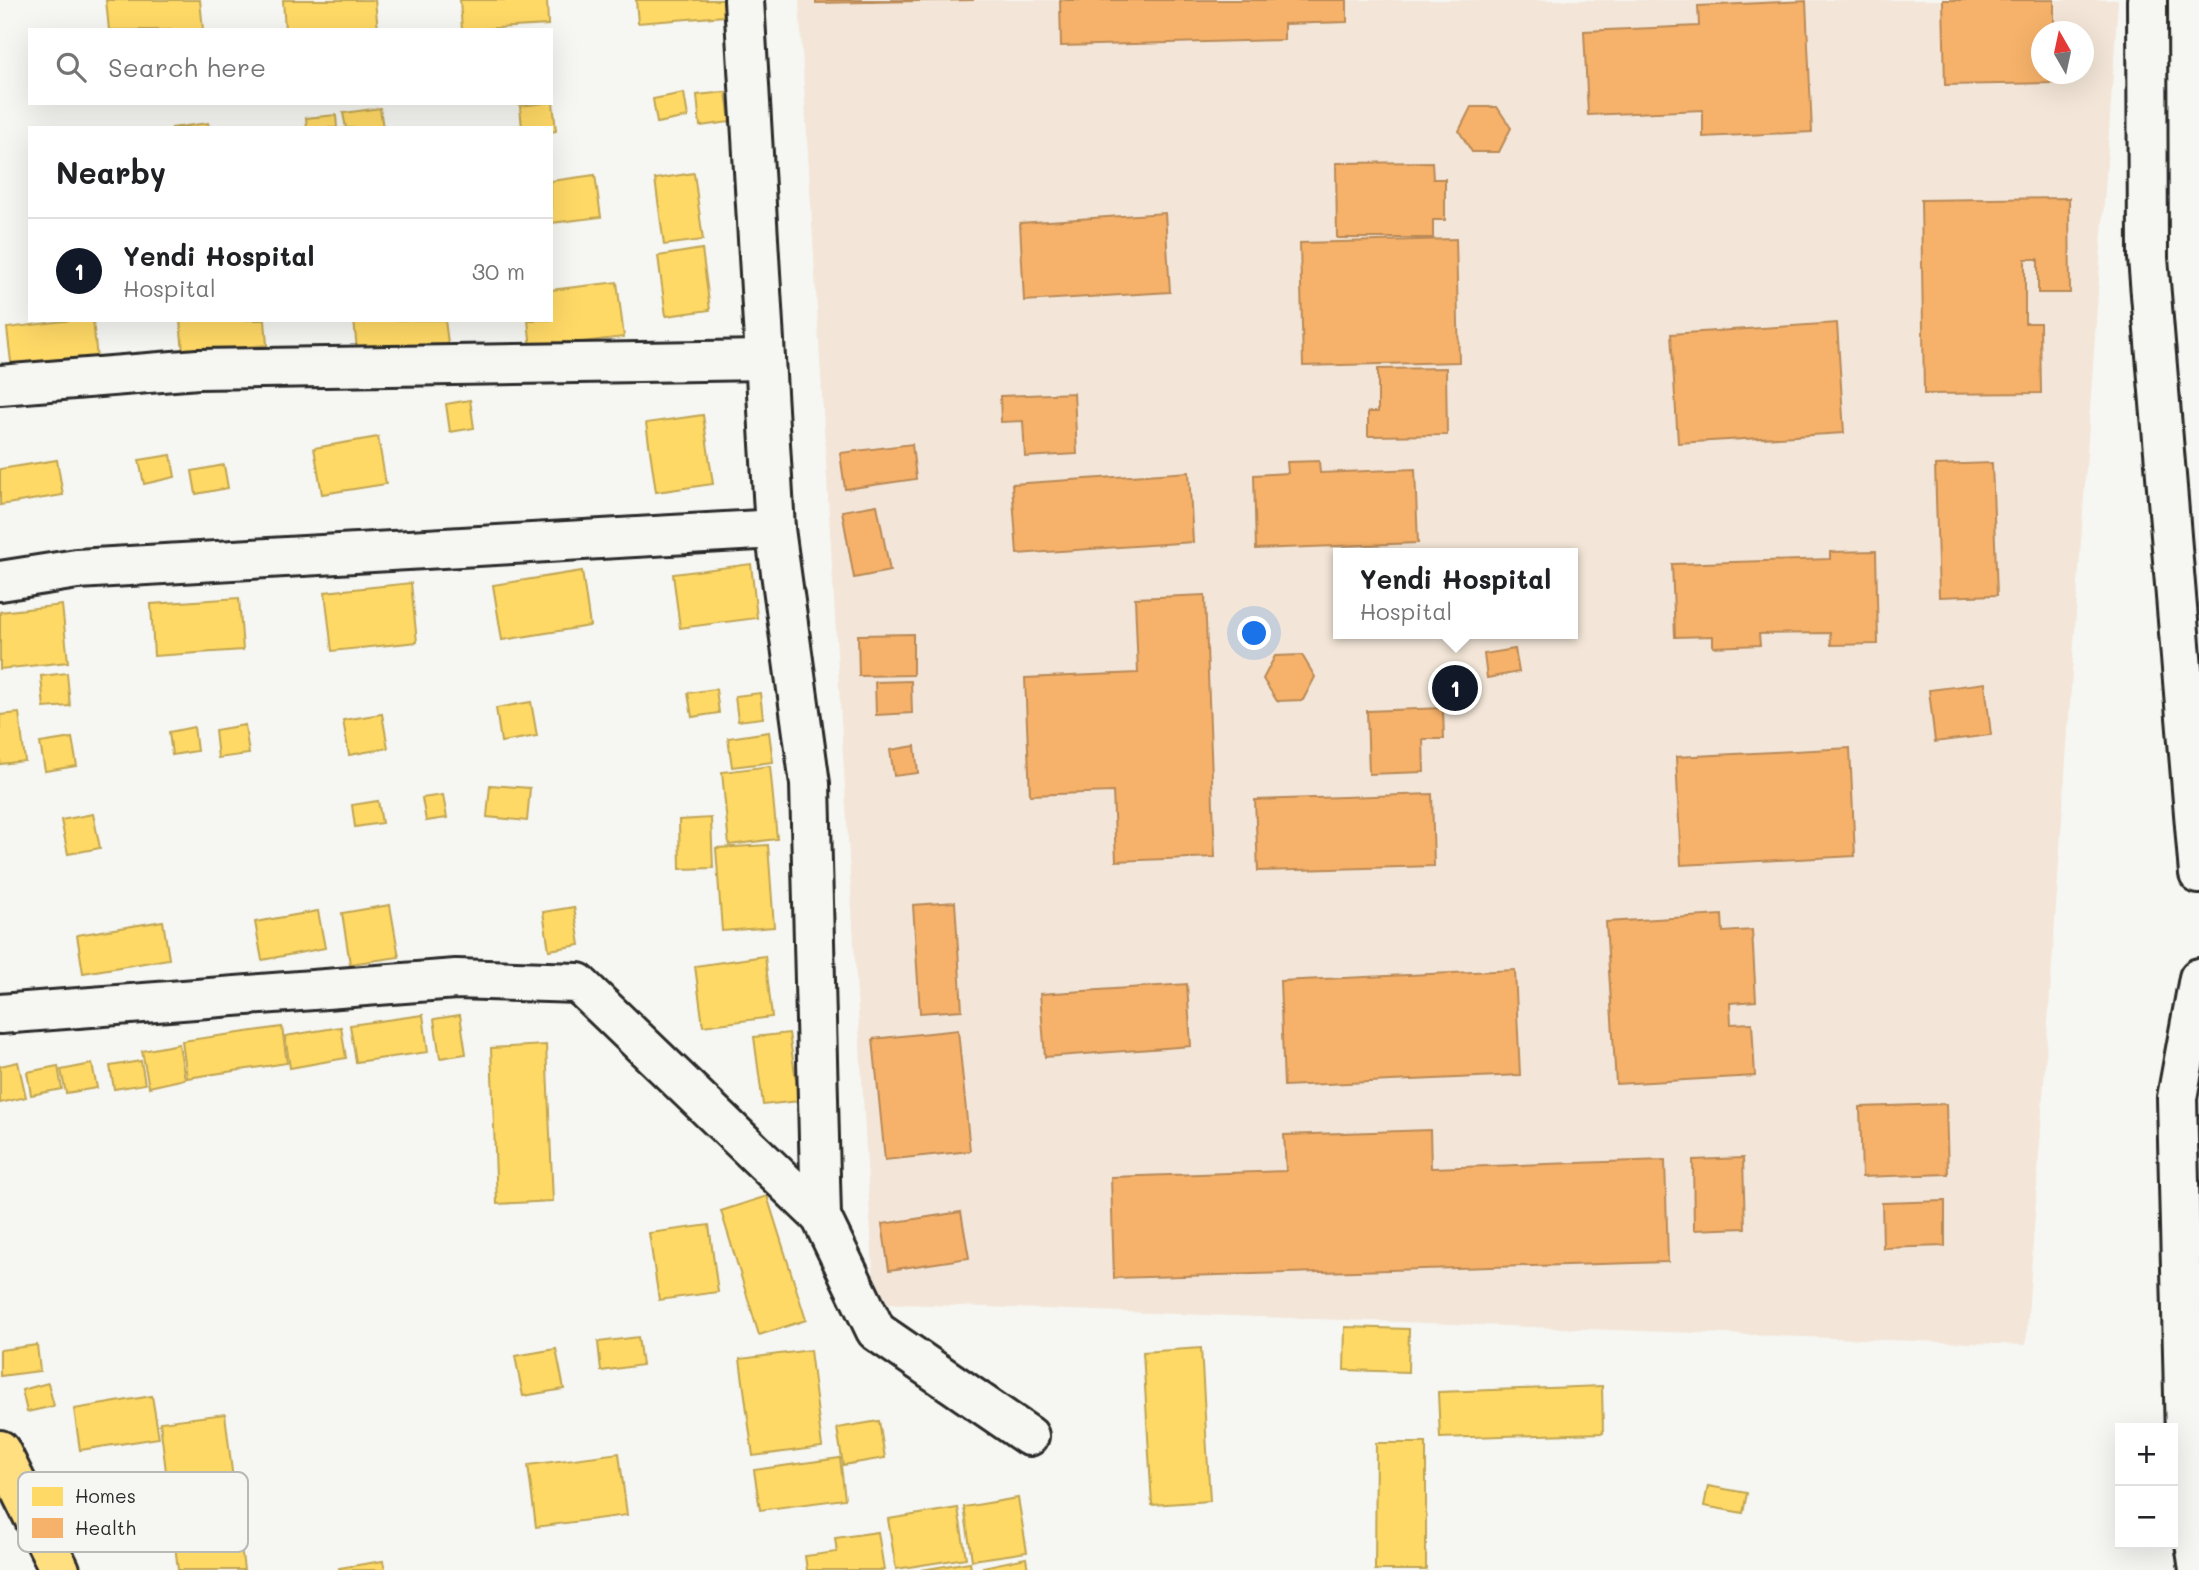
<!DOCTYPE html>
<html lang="en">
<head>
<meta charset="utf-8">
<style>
	:root { --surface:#fff; --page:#f6f6f6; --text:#202124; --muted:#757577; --line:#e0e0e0; --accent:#111827 }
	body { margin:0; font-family:Mali,sans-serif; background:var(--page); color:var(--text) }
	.controls { position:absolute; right:21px; bottom:21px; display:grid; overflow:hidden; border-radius:0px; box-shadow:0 7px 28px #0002 }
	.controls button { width:63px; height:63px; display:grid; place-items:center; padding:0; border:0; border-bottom:2px solid var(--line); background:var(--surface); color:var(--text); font:35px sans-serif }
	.compass { position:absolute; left:2031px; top:21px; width:63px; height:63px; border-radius:50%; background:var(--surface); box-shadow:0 7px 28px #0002; rotate:351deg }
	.you { position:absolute; left:1255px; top:634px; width:24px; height:24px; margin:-18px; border:5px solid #fff; border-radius:50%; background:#1a73e8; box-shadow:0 0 0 10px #1a73e833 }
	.badge { display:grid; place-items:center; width:46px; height:46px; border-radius:50%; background:var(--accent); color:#fff; font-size:23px; font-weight:700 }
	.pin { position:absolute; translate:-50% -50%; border:4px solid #fff; box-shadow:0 2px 7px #0006 }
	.popup { position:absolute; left:1333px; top:548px; width:245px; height:91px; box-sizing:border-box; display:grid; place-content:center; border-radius:0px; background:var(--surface); filter:drop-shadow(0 2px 5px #0005); font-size:23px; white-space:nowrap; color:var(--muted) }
	.popup b { font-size:26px; color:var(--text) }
	.popup::after { content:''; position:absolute; left:50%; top:100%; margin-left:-14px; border:14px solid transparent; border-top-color:var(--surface) }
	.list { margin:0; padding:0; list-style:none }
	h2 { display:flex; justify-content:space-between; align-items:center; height:91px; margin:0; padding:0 28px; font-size:30px }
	h2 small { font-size:23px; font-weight:400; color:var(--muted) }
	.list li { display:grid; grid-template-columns:46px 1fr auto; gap:21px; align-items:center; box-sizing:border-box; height:105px; padding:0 28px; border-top:2px solid var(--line) }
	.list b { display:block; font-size:26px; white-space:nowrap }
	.list p { margin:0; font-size:23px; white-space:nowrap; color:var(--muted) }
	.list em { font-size:23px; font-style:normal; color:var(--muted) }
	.icon { flex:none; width:38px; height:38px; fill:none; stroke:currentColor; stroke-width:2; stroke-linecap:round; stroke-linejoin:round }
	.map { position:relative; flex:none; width:2199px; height:1570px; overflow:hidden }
	.search { position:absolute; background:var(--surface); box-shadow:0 7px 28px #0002; left:28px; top:28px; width:525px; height:77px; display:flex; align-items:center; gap:18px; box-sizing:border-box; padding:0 24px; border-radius:0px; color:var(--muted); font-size:26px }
	.panel { position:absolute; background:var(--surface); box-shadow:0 7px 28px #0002; left:28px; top:126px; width:525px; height:196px; border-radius:0px }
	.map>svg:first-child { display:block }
	.built { fill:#f3e6d8; fill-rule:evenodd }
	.homes { fill:#ffd966; stroke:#bfa554; stroke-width:2 }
	.health { fill:#f6b26b; stroke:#b98a58; stroke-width:2 }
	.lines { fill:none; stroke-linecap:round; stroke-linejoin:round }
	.minor-casing { stroke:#2b2b2b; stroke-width:44 }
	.trunk-casing { stroke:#2b2b2b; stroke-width:44 }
	.minor { stroke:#f6f6f2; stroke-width:38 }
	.trunk { stroke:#ffdf80; stroke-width:38 }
	.key { fill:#f6f6f2; stroke:#b9b9b6; stroke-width:2 }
	.key-label { font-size:19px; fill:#2b2b2b }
</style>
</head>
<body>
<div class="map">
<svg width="2199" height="1570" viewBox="0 0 2199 1570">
	<rect width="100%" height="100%" fill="#f6f6f2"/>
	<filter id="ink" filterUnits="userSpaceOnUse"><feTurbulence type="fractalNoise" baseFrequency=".0143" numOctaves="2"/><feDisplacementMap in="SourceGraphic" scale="14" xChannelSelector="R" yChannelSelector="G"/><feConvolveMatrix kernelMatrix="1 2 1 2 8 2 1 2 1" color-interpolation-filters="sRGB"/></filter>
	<g filter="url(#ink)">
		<path class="built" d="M799,0H2118L2026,1345L875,1303ZM2042,32H2084V74H2042ZM1338,553H1572V634H1338Z"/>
		<g class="homes">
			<path d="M106,0H200L203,30H109Z"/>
			<path d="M283,0H375L378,30H285Z"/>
			<path d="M460,0H547L548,25L462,30Z"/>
			<path d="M636,0H723L725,16L638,23Z"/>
			<path d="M726,92L730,122L700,126L697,95Z"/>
			<path d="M684,93L688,117L657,123L653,99Z"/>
			<path d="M553,102L556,131L551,132V128H522L520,106Z"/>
			<path d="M380,108L383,128H346L343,113Z"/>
			<path d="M336,115L337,128H307L306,118Z"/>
			<path d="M208,123L209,128H171Z"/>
			<path d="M694,173L703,240L664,245L655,179Z"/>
			<path d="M595,175L601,217L551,223V181Z"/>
			<path d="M702,249L710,310L666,316L658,256Z"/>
			<path d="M617,282L624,337L531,348L528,320H551V290Z"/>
			<path d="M72,320H93L98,369L13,379L7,328Z"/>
			<path d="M180,320H265L267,345L183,352Z"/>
			<path d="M354,320H445L449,351L358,360Z"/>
			<path d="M470,400L474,428L450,432L446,404Z"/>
			<path d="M703,415L713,484L656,492L646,423Z"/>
			<path d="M378,437L386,484L322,494L314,448Z"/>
			<path d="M171,455L175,477L144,484L139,460Z"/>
			<path d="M57,460L63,495L0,505V469Z"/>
			<path d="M224,465L228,488L196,494L192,471Z"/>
			<path d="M751,564L757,618L680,628L673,574Z"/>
			<path d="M582,571L590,626L502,640L493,585Z"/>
			<path d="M411,583L417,642L332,651L325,592Z"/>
			<path d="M239,598L243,650L154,656L151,604Z"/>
			<path d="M62,605L68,662L0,669V612Z"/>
			<path d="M67,673L70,706L44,708L41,676Z"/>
			<path d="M716,689L719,713L692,717L688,693Z"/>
			<path d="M760,693L763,718L738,721L735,696Z"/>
			<path d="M531,702L537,736L501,742L496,708Z"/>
			<path d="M19,713L25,761L0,764V715Z"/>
			<path d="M382,714L388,748L349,755L343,720Z"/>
			<path d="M245,725L249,754L218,758L215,730Z"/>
			<path d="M194,727L197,751L172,755L169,732Z"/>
			<path d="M769,732L773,762L732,767L728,738Z"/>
			<path d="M72,738L77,766L45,771L40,743Z"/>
			<path d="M770,766L777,839L729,845L722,772Z"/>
			<path d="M490,785L530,788L527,821L487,817Z"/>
			<path d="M443,795L447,818L426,821L422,798Z"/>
			<path d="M378,801L382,823L355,827L352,805Z"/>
			<path d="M93,814L100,848L68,854L61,820Z"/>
			<path d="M711,818L713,868L680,869L679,820Z"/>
			<path d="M768,845L774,927L722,931L716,848Z"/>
			<path d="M390,905L399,957L350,964L342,913Z"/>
			<path d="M574,907L580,945L549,950L543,912Z"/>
			<path d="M318,911L325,948L262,960L255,922Z"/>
			<path d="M163,921L169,959L83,973L77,935Z"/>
			<path d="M765,956L772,1017L703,1026L695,966Z"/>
			<path d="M423,1015L428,1052L356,1062L350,1025Z"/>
			<path d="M460,1015L466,1054L440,1058L434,1019Z"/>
			<path d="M282,1027L287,1063L187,1078L182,1041Z"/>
			<path d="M341,1027L346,1058L290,1068L285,1036Z"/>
			<path d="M789,1033L799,1101L763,1105L754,1037Z"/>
			<path d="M179,1044L185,1079L149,1087L142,1051Z"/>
			<path d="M546,1045L553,1201L497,1204L491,1048Z"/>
			<path d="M141,1061L145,1084L114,1089L110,1066Z"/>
			<path d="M18,1062L26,1097L0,1103V1066Z"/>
			<path d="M92,1064L97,1088L66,1093L61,1070Z"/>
			<path d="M58,1066L62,1089L31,1095L27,1072Z"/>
			<path d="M767,1196L806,1320L759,1335L721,1211Z"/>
			<path d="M709,1225L718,1292L659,1300L649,1233Z"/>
			<path d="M1345,1327L1409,1329L1408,1372L1344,1370Z"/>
			<path d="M638,1337L642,1365L601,1371L598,1342Z"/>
			<path d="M37,1345L40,1371L0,1376V1350Z"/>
			<path d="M1201,1348L1210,1501L1152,1505L1143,1352Z"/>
			<path d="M556,1349L564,1389L523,1396L515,1356Z"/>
			<path d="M810,1350L822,1447L753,1456L740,1359Z"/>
			<path d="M48,1383L54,1406L27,1412L22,1390Z"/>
			<path d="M1602,1386L1603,1433L1440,1438L1438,1392Z"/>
			<path d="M152,1396L159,1438L80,1450L74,1409Z"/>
			<path d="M225,1414L244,1570H178L160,1422Z"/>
			<path d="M879,1421L885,1458L843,1465L837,1428Z"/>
			<path d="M1376,1443H1426V1570H1375Z"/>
			<path d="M619,1453L627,1515L536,1527L528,1465Z"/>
			<path d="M840,1458L845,1499L760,1510L754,1470Z"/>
			<path d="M1708,1486L1747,1493L1743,1513L1704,1506Z"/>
			<path d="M1018,1498L1027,1552L972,1560L964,1507Z"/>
			<path d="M958,1508L966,1558L896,1569L888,1519Z"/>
			<path d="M878,1532L884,1570H807L805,1556L837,1552L835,1538Z"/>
			<path d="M1026,1558L1028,1570H984L983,1567Z"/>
			<path d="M383,1561L385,1570H339V1568Z"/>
			<path d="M970,1562L971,1570H921Z"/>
		</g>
		<g class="health">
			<path d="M816,0H974L816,3Z"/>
			<path d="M1060,0H1347V22L1284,24V40L1061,46Z"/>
			<path d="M1943,0H2054V32H2042V74H2055V83L1945,85Z"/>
			<path d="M1806,1L1812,132L1703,137V110L1588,115L1584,31L1699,26L1698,6Z"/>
			<path d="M1471,107H1497L1511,128L1499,152H1472L1459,131Z"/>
			<path d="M1432,162L1433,179H1445V220H1433V238H1337L1336,163Z"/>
			<path d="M2069,198L2070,293H2038V259H2025V323H2040L2041,393L1924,394L1921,200Z"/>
			<path d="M1165,213L1170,292L1024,301L1020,223Z"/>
			<path d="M1456,239L1459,362L1303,366L1300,243Z"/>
			<path d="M1837,323L1844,433L1678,443L1671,334Z"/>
			<path d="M1446,368L1447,435L1368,436V412H1378V369Z"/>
			<path d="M1074,393L1077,454L1025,457L1023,421L1001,422L1000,396Z"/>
			<path d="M912,444L916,479L845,489L840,453Z"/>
			<path d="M1319,461L1320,473L1415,469L1418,543L1256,549L1254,475L1288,473L1287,462Z"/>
			<path d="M1992,463L1997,595L1939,597L1935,465Z"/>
			<path d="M1189,472L1193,542L1017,554L1012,484Z"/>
			<path d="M877,505L890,571L854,578L842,511Z"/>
			<path d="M1876,551L1878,644L1831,645L1830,633L1759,634L1760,645L1713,647V636L1675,637L1672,564L1830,559V552Z"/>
			<path d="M1205,595L1215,857L1116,861L1113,792L1030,795L1025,678L1138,673L1135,598Z"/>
			<path d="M913,634V675L859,676L858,635Z"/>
			<path d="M1515,649L1519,672L1487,678L1484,654Z"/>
			<path d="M1302,655L1315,677L1303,700L1277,701L1263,679L1275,656Z"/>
			<path d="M911,681L912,713L876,715L875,682Z"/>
			<path d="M1985,683L1991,735L1935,742L1929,690Z"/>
			<path d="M1443,708L1444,739H1423L1424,772L1369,774L1367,711Z"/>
			<path d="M915,746L918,773L894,776L890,750Z"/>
			<path d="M1850,748L1855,856L1681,865L1676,757Z"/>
			<path d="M1432,794L1434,866L1258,871L1255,800Z"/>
			<path d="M955,902L962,1010L920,1013L913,905Z"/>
			<path d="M1722,915L1723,932L1752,930L1756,1001L1730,1003L1731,1024L1752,1023L1755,1076L1616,1084L1606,922Z"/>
			<path d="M1515,970L1520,1075L1284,1086L1280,981Z"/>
			<path d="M1187,984L1191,1046L1045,1057L1040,994Z"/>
			<path d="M958,1030L970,1151L885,1160L873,1039Z"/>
			<path d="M1946,1104L1948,1174L1862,1177L1860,1107Z"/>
			<path d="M1430,1130L1431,1168L1665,1160L1668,1262L1114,1278L1111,1177L1286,1171L1284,1135Z"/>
			<path d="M1743,1158L1745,1228L1694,1230L1693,1160Z"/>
			<path d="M1945,1201V1246L1883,1248L1882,1203Z"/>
			<path d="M961,1212L969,1258L889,1270L882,1224Z"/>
		</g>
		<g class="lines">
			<g class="minor-casing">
				<g id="minor">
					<path d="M744,0L775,529L810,784L821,1217L876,1331L1029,1436"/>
					<path d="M2147,0L2148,258L2199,874"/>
					<path d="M0,385L198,369L764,360"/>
					<path d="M0,581L77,569L775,529"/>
					<path d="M0,1014L456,979L578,983L821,1217"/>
					<path d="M2199,1570L2186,1481L2177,1098L2199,978"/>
				</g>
			</g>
			<g class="trunk-casing">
				<path id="trunk" d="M0,1450L60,1570"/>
			</g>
			<use href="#minor" class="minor"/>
			<use href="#trunk" class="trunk"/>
		</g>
	</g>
	<rect x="18" y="1472" width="230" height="80" rx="10" class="key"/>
	<rect x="32" y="1487" width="31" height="19" fill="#ffd966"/>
	<rect x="32" y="1518" width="31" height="20" fill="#f6b26b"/>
	<g class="key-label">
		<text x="75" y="1503">Homes</text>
		<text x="75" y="1535">Health</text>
	</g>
</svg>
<div class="controls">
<button>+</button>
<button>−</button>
</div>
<svg class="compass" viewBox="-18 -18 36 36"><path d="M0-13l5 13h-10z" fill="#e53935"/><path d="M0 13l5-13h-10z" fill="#757577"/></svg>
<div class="you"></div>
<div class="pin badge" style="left:1455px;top:688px">1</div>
<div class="popup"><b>Yendi Hospital</b>Hospital</div>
<div class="search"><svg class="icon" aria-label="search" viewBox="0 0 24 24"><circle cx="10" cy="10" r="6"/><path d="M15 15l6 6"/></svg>Search here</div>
<section class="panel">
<h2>Nearby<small></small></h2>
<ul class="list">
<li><span class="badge">1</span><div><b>Yendi Hospital</b><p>Hospital</p></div><em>30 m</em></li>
</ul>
</section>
</div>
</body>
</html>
